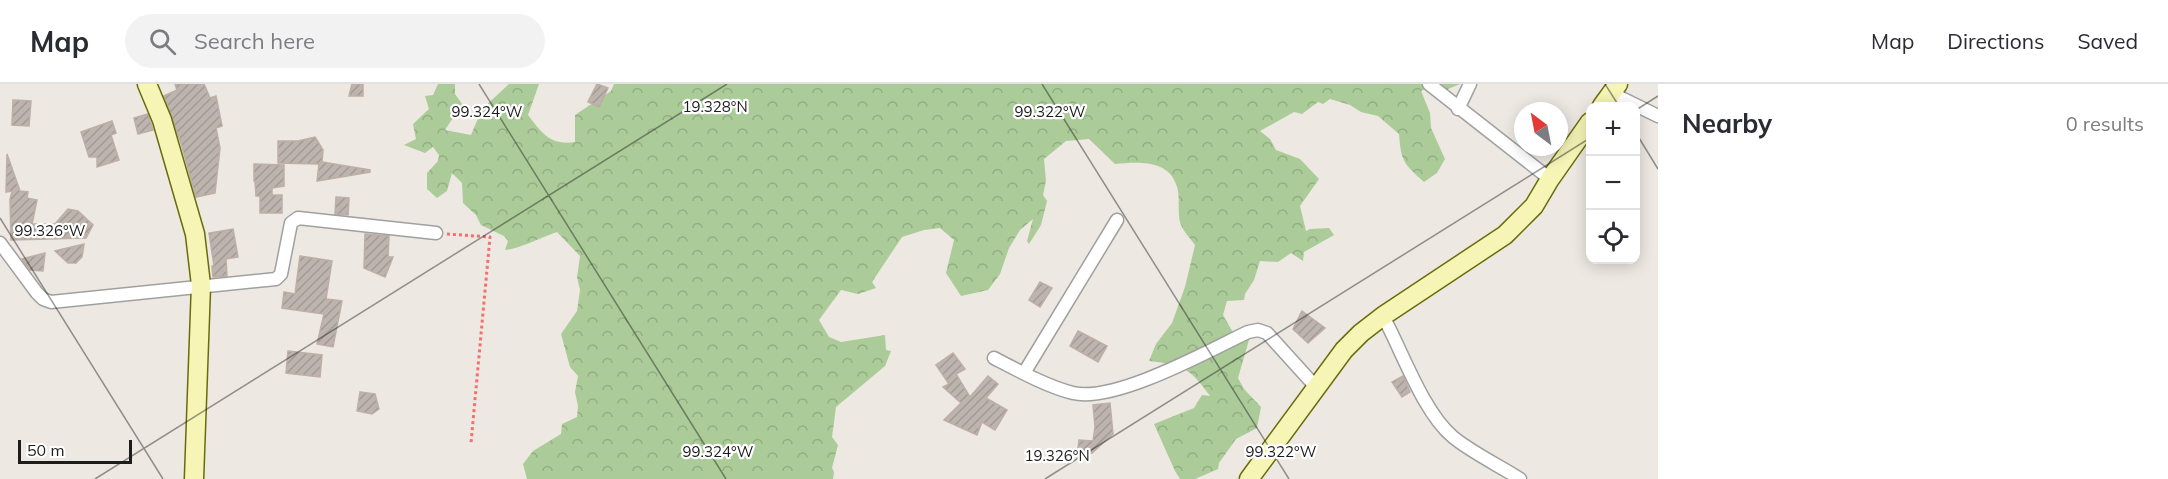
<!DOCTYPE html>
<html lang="en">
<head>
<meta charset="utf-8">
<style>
	:root { --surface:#fff; --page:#f2f2f3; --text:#2b2b33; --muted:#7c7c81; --line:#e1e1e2 }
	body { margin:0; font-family:Mulish,sans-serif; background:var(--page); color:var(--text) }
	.controls { position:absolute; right:18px; top:18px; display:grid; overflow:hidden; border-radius:12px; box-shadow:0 3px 15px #0003 }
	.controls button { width:54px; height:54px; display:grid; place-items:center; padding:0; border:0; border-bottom:2px solid var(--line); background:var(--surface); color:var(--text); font:30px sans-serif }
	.compass { position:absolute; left:1514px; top:18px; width:54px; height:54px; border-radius:50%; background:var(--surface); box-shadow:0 3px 15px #0003; rotate:328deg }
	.scale { position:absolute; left:18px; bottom:15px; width:114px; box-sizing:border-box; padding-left:6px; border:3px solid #1c1c1c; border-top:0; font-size:16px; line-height:21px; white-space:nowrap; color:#1c1c1c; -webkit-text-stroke:4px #fff; paint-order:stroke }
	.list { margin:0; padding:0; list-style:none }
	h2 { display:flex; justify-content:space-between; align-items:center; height:78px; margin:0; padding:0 24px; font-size:26px }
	h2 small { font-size:20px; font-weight:400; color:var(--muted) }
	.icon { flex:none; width:33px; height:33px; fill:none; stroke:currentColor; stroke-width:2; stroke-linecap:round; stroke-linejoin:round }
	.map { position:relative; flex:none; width:1658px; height:395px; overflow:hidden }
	header { display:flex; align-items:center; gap:36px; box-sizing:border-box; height:84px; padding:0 30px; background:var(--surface); border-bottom:2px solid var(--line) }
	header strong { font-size:28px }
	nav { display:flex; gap:33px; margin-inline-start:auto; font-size:21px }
	.search { width:420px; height:54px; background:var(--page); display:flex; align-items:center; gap:15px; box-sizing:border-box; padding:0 21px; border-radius:33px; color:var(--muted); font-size:22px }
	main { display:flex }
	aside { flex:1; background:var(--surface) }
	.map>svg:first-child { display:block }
	.forest { fill:url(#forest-crowns) }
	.building { fill:url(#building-hatch); stroke:#beaea5; stroke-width:1.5 }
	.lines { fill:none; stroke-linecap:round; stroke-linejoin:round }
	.street-casing { stroke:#a0a0a0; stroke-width:15 }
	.secondary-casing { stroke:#696d09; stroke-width:21 }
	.path { stroke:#f4706c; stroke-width:3; stroke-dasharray:3 3; stroke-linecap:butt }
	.street { stroke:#fff; stroke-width:12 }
	.secondary { stroke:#f6f5b6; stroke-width:18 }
	.ticks { fill:none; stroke:#1c1c1c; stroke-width:1.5; stroke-opacity:0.45 }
	.ticks-label { font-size:15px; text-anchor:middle; fill:#1c1c1c; stroke:#fff; stroke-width:4.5; stroke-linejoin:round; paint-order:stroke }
</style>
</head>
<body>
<header>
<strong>Map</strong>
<div class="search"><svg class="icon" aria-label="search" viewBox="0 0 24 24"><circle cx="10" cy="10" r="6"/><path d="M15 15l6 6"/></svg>Search here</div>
<nav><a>Map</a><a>Directions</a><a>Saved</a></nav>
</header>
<main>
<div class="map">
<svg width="1658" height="395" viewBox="0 0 1658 395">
	<defs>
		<pattern id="forest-crowns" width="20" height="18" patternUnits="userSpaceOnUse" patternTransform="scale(1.5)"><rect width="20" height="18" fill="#abcb98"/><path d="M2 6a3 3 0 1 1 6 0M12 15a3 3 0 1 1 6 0" fill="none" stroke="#93ae82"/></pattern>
		<pattern id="building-hatch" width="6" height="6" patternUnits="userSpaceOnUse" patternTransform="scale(1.5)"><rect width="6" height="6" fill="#bdb4ae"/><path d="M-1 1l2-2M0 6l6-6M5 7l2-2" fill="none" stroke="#a29a95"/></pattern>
	</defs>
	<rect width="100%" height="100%" fill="#ede8e2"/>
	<path class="forest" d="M438,0H455V10L465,24L456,29L445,46L471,51L482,25L509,0H539L528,31C541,48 550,62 575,58V31L611,7L614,0H1460L1443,7L1427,4L1421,7L1430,29L1431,44L1445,75L1437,89L1424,98C1404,80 1401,78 1399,50L1378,32L1361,28L1350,21L1330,15L1323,20L1318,18L1302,30L1294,28L1260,47L1270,55L1276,66L1300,75L1319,95L1300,122L1306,147L1310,145L1329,144L1334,151L1304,168L1303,177L1291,169L1278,178L1260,177L1254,196L1245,210L1244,216L1227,217L1223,231L1235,252L1253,241L1254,249L1249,256L1238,294L1244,305L1261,323L1257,344L1236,355L1219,379L1218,385L1195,395H1180L1175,387L1154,340L1194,324L1202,311L1210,312C1189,283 1183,281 1149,277L1156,260L1172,239L1185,203L1195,161C1190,154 1182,146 1180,138C1177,126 1181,112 1176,100C1167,75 1136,78 1115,80L1089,55L1066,57L1044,75L1046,97L1043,111L1047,117L1041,141L1029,160L1027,157L1033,135L1020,146L1009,164L1000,190L988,206L961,212L946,189L954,156L940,144L924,146L902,153L872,198L876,204L858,210L841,206L819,236L829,253L841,258L885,251L886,266L891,267L885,282L836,323L832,353L838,361L832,384L834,388L833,395H527L523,380L533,367L561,350L562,340L577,333L578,322L575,308L578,292L570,283L561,250L577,227L580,206L577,193L580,172L557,148C545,152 516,166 505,166L508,157L504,152L481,141L476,131L463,119L462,99L452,89L447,107L437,114L427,105V89L438,77L439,71L433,63L425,69L404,61L416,55L413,40L429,25L425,12L433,11Z"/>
	<g class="building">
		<path d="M175,0H204L210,14L216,12L222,42L216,44L220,64L215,109L196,113L181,59L164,12L177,6Z"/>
		<path d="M352,0H363V12H349Z"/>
		<path d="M597,0L608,4L599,23L588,18Z"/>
		<path d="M13,16L31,17L29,42L12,41Z"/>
		<path d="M148,30L153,46L138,50L134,34Z"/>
		<path d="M112,37L116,49L111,51L119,76L97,83V73H89L81,48Z"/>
		<path d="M315,53L323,66L322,78L370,86V88L317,97L319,80L278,79V57H298Z"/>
		<path d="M7,70L20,107L28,108L27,114L37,116L32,140H55L68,125L78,127L93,141L86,154L11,156L10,116L12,107L6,108Z"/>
		<path d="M254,80L284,81V102L272,104V111H282V129H260V112H256L255,97H254Z"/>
		<path d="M336,113L349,114L348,131L335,130Z"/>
		<path d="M233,145L238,173L226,175L227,192L213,193L212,182H214L209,149Z"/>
		<path d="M365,150L389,152L388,173H393L385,193L364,184Z"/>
		<path d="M84,160L82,173L76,179H68L55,167Z"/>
		<path d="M45,169L43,187L30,186L22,175Z"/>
		<path d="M300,172L332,177L326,215L342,217L333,263L317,260L324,230L282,224L284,208L295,210Z"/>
		<path d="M1040,198L1052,204L1040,223L1029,216Z"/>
		<path d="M1302,227L1325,244L1308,259L1293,245Z"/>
		<path d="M1078,247L1107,262L1098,278L1070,262Z"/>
		<path d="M288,267L322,271L320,293L286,289Z"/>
		<path d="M953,269L965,285L956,290L970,313L988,292L998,300L986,314L1007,326L995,346L982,338L977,351L944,336L961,319L943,303L949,300L936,281Z"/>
		<path d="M1403,292L1410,308L1402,313L1392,298Z"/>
		<path d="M360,308L375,310L379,325L372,330L357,327Z"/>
		<path d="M1110,319L1113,350L1092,369L1077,373L1079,356L1093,357L1095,343L1093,321Z"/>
	</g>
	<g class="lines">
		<g class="street-casing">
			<g id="street">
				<path d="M1429,0L1550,95"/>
				<path d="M1611,9L1658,32"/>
				<path d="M1458,25L1470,0"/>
				<path d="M0,159L37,209L43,215L51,218L276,195L281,190L291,139L298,134L436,149"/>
				<path d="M1383,232C1402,267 1423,328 1453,353C1471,368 1500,382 1520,395"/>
				<path d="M994,274C1017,286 1048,303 1073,309C1115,319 1208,267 1248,248L1258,246L1267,249L1315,302"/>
				<path d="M1024,289L1117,136"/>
			</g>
		</g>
		<g class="secondary-casing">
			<g id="secondary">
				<path d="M147,0L162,36L195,150L201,201L194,395"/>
				<path d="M1602,22L1618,0"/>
				<path d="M1249,395L1344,266L1361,249L1383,232L1505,151L1534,122L1550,95L1590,38"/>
			</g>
		</g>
		<path class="path" d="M447,150L490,153L471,359"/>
		<use href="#street" class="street"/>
		<use href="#secondary" class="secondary"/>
	</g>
	<path class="ticks" d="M479,0L726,395M1042,0L1289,395M1605,0L1619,22M1636,26L1658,12M1636,49L1658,85M0,134L163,395M95,395L727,0M1045,395L1590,54"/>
	<g class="ticks-label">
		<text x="715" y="28">19.328°N</text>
		<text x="1050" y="33">99.322°W</text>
		<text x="487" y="33">99.324°W</text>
		<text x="50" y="152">99.326°W</text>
		<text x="718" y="373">99.324°W</text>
		<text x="1281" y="373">99.322°W</text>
		<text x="1057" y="377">19.326°N</text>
	</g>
</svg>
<div class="controls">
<button>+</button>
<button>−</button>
<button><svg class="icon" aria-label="locate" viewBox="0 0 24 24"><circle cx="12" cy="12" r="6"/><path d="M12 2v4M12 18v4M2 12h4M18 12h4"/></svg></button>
</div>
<svg class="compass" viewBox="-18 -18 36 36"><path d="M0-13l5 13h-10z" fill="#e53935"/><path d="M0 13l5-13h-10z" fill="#7c7c81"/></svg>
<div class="scale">50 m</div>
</div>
<aside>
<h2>Nearby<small>0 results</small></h2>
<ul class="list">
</ul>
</aside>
</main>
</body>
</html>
